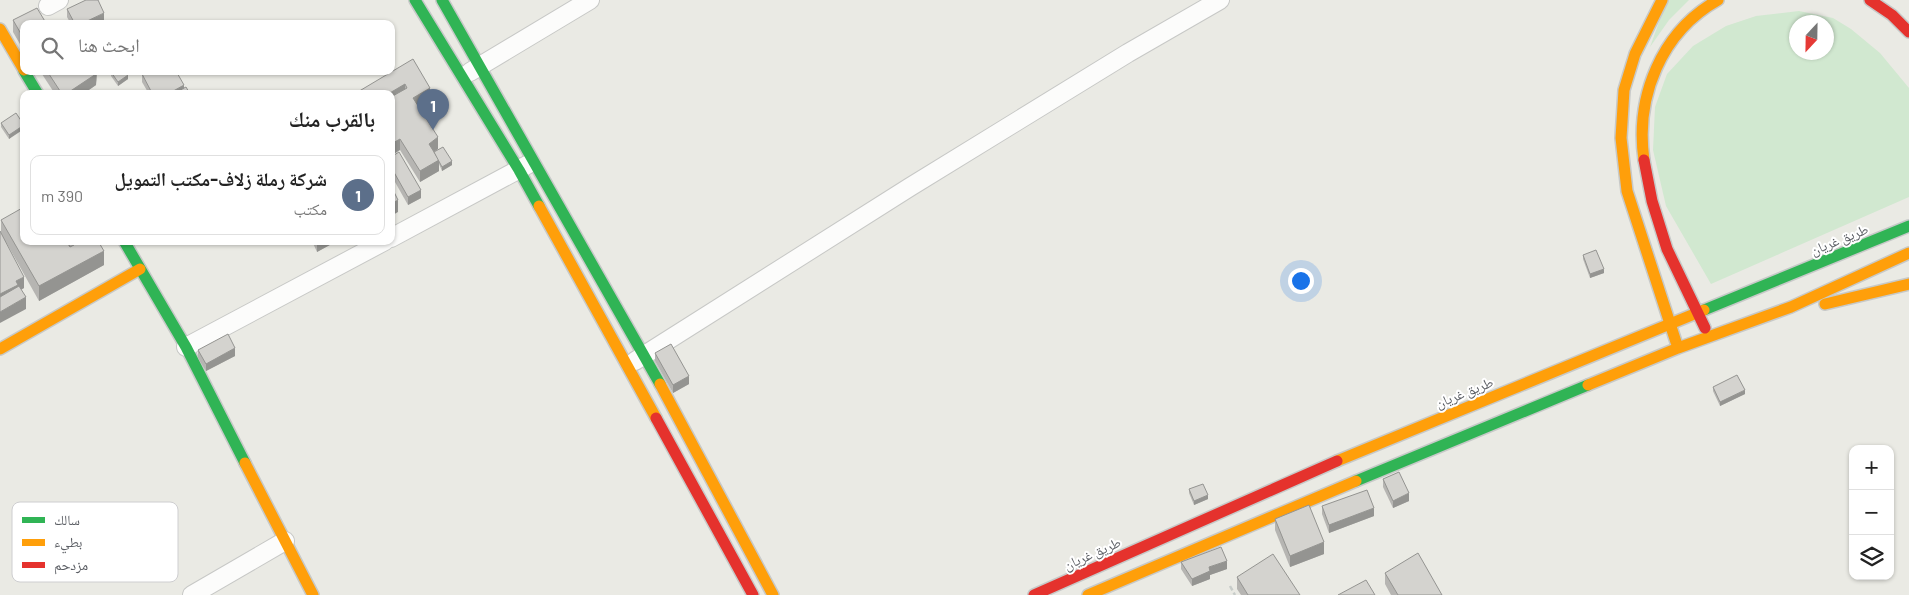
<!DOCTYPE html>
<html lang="ar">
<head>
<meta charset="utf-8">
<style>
	:root { --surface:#fff; --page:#f6f6f6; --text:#222; --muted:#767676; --line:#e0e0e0; --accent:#1a73e8 }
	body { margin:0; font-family:Barlow,"Noto Naskh Arabic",sans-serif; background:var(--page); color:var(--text); direction:rtl }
	.controls { position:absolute; right:15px; bottom:15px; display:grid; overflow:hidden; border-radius:10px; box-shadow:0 1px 4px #0004 }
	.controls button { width:45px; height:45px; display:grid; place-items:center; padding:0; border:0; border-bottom:1px solid var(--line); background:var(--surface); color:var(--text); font:25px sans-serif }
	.compass { position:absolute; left:1789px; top:15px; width:45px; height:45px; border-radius:50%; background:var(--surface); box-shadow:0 1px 4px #0004; rotate:202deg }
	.you { position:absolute; left:1300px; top:280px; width:18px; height:18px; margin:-12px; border:4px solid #fff; border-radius:50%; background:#1a73e8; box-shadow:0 0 0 8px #1a73e833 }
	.badge { display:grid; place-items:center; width:32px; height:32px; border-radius:50%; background:var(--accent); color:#fff; font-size:16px; font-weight:700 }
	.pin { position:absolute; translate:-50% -41px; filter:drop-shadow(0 1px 2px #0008) }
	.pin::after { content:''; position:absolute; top:26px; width:18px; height:15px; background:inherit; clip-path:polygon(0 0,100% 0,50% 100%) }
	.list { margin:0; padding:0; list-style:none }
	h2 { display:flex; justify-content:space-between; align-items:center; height:65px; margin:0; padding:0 20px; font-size:21px }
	h2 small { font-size:16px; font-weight:400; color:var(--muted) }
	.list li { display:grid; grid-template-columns:32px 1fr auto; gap:15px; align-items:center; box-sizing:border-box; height:80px; margin:0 10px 10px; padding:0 10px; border:1px solid var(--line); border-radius:10px }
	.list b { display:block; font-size:19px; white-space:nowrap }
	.list p { margin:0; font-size:16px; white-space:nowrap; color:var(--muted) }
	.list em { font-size:16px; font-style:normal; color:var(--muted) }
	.icon { flex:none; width:28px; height:28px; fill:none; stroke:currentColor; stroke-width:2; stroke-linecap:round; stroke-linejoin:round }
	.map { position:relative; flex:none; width:1909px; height:595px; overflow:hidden; direction:ltr }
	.search { position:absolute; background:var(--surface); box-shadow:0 1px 4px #0004; left:20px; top:20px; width:375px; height:55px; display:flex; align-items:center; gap:12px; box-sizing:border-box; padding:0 18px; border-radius:10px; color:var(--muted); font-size:19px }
	.panel { position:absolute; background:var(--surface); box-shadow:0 1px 4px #0004; left:20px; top:90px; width:375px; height:155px; border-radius:10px; direction:rtl }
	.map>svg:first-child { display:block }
	.green { fill:#d1e8d0; fill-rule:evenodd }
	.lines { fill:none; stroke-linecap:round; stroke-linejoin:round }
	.street-casing { stroke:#c7c8c6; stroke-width:20 }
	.fast-casing { stroke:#c7c9c8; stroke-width:14 }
	.slow-casing { stroke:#c7c9c8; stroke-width:14 }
	.jam-casing { stroke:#c7c9c8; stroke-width:14 }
	.path { stroke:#c7ccc9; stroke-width:2.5; stroke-dasharray:5 2.5; stroke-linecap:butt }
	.street { stroke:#fcfcfb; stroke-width:18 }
	.fast { stroke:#30b455; stroke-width:11 }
	.slow { stroke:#ff9f0a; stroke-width:11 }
	.jam { stroke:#e5322d; stroke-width:11 }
	.wall { fill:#b6b5b2 }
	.shaded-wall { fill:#949491 }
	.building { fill:#d4d3cf; stroke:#949491 }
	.labels { text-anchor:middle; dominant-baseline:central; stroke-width:4; stroke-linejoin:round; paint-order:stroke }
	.street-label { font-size:14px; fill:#5a5d63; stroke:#fff }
	.key { fill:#fff; stroke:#ceced0; stroke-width:1 }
	.key-label { font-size:14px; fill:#5a5d63 }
</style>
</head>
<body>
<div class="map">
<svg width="1909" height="595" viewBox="0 0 1909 595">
	<rect width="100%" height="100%" fill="#eaeae4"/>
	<g class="green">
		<path d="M1667,0H1689L1669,20L1650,47Z"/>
		<path d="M1799,11L1833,18L1851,29L1880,53L1909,88V197L1711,284L1666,206L1653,150L1655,107L1667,74L1693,46L1726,26L1756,16ZM1796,22H1826V52H1796Z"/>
	</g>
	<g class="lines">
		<g class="street-casing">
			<g id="street">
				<path d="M48,6L59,0"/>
				<path d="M470,72L590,0"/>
				<path d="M391,238L527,165"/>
				<path d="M186,347L385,241"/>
				<path d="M635,361L910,187L1128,53L1220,0"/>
				<path d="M192,595L285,541"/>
			</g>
		</g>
		<g class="fast-casing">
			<g id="fast">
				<path d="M415,0L519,170L539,206"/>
				<path d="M442,0L660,384"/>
				<path d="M24,71L38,94"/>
				<path d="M124,241L186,347L245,463"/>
				<path d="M1704,310L1909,226"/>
				<path d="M1356,481L1588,385"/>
			</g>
		</g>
		<g class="slow-casing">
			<g id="slow">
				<path d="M1662,0L1635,54L1624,90L1621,138L1627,191L1676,342"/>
				<path d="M0,29L24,70"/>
				<path d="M1644,160C1635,97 1661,32 1718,0"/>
				<path d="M539,206L656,418"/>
				<path d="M1825,304L1909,284"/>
				<path d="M0,349L140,269"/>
				<path d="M660,384L773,595"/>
				<path d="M1588,385L1678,348L1791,307L1909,253"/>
				<path d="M1337,461L1704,310"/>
				<path d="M245,463L313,595"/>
				<path d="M1088,595L1356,481"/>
			</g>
		</g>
		<g class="jam-casing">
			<g id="jam">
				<path d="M1870,0L1892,15L1909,32"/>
				<path d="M1644,160L1652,201L1667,249L1705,328"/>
				<path d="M656,418L753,595"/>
				<path d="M1034,595L1337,461"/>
			</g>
		</g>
		<path class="path" d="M1230,586L1235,595"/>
		<use href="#street" class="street"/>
		<use href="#fast" class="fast"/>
		<use href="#slow" class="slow"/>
		<use href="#jam" class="jam"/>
	</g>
	<g class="wall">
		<path d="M67,9L104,20L97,24H71L67,17Z"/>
		<path d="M13,20L46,23L24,24V51L13,32Z"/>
		<path d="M413,59L430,100L418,106L438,149L434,152L452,165L442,171L439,164V171L420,182L400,150L391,94Z"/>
		<path d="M40,71H97L96,85L83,94H55Z"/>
		<path d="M111,72L128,79L118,86L111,76Z"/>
		<path d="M142,74L184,87L190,94H149L142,82Z"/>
		<path d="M1,123L24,125L9,139L1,127Z"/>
		<path d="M391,157L421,198L408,205L391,175Z"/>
		<path d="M1,220L24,241H98L104,265L39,301L6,242L24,288L21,290L26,309L1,234Z"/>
		<path d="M312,241H337L317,252Z"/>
		<path d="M1583,255L1604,273L1590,278L1583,259Z"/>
		<path d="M198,350L235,356L206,371L198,358Z"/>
		<path d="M655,353L689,384L673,393L655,361Z"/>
		<path d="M1713,387L1745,394L1720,406L1713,391Z"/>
		<path d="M1383,479L1409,501L1393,508L1383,487Z"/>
		<path d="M1189,489L1208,499L1194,505L1189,493Z"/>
		<path d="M1322,506L1374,516L1329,533L1322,514Z"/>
		<path d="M1275,519L1324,554L1290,567L1275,530Z"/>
		<path d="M1181,562L1227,569L1210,575V579L1192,586L1181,569Z"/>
		<path d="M1385,573L1442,595H1391L1385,584Z"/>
		<path d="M1237,577L1300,595H1241L1237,589Z"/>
	</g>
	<g class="shaded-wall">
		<path d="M104,13V20L97,24H81Z"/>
		<path d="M92,71H97L96,85L83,94H66Z"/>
		<path d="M128,75V79L118,86V82Z"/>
		<path d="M405,84V96L391,103V94H388Z"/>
		<path d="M184,85V93L182,94H168Z"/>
		<path d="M430,88V100L413,109V98Z"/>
		<path d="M24,125V129L9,139V135Z"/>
		<path d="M438,137V149L429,155V144Z"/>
		<path d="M400,139V150L391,156V144Z"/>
		<path d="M439,160V171L420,182V171Z"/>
		<path d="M452,161V165L442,171V167Z"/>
		<path d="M421,190V198L408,205V197Z"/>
		<path d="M398,200V212L391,216V204Z"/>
		<path d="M64,241H70V248Z"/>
		<path d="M323,241H337L317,252V244Z"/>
		<path d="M104,251V265L39,301V286Z"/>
		<path d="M1604,269V273L1590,278V274Z"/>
		<path d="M24,277V288L18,291L0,305V294L16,281Z"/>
		<path d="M26,297V309L0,323V312Z"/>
		<path d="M235,348V356L206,371V364Z"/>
		<path d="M689,376V384L673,393V385Z"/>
		<path d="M1745,390V394L1720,406V402Z"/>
		<path d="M1409,493V501L1393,508V501Z"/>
		<path d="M1208,495V499L1194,505V501Z"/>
		<path d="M1374,508V516L1329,533V525Z"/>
		<path d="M1324,542V554L1290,567V556Z"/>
		<path d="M1227,561V569L1210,575V579L1192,586V579L1209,567Z"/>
	</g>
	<g class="building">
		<path d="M86,0H98L104,13L81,24H75L67,9Z"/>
		<path d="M37,8L46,23L50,21L52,24H24V39L13,20Z"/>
		<path d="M413,59L430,88L413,98L438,137L429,144L439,160L420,171L400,139L391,144V97L407,88L405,84L388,94H356V93Z"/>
		<path d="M47,71H95L96,74L66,94H62Z"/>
		<path d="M112,71H126L128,75L118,82L111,72Z"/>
		<path d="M146,71H176L184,85L168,94H157L152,93L142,74Z"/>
		<path d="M186,87L190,94H173Z"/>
		<path d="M16,113L24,125L9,135L1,123Z"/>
		<path d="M443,147L452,161L442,167L434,152Z"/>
		<path d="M399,152L421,190L408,197L391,167V157Z"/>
		<path d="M391,186L398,200L391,204Z"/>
		<path d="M24,207V241H66L70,247L74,245L72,241H98L104,251L39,286L1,220Z"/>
		<path d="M0,231L24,277L16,281L18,285L0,294Z"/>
		<path d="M315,241H323L317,244Z"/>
		<path d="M1596,250L1604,269L1590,274L1583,255Z"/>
		<path d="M19,286L26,297L0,312V297Z"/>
		<path d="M228,334L235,348L206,364L198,350Z"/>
		<path d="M671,344L689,376L673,385L655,353Z"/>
		<path d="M1737,375L1745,390L1720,402L1713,387Z"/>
		<path d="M1399,472L1409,493L1393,501L1383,479Z"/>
		<path d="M1203,484L1208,495L1194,501L1189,489Z"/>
		<path d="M1367,490L1374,508L1329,525L1322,506Z"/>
		<path d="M1309,505L1324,542L1290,556L1275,519Z"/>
		<path d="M1221,547L1227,561L1209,567L1210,571L1192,579L1181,562Z"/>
		<path d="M1418,553L1442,595H1398L1385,573Z"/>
		<path d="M1273,554L1300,595H1248L1237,577Z"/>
		<path d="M1366,580L1375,595H1338Z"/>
	</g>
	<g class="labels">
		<g class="street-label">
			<text transform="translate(1839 239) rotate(-22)">طريق غريان</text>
			<text transform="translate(1464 392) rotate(-22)">طريق غريان</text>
			<text transform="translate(1092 553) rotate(-24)">طريق غريان</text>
		</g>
	</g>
	<rect x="12" y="502" width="166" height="80" rx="8" class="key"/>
	<rect x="22" y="517" width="23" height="6" fill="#30b455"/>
	<rect x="22" y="539" width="23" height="7" fill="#ff9f0a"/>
	<rect x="22" y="562" width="23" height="6" fill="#e5322d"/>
	<g class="key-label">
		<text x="54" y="525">سالك</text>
		<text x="54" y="547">بطيء</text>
		<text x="54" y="570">مزدحم</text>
	</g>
</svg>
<div class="controls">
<button>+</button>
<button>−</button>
<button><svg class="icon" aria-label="layers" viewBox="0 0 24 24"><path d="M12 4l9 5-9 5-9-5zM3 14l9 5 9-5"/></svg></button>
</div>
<svg class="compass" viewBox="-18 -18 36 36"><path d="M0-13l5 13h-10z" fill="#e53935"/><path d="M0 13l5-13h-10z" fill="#767676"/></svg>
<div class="you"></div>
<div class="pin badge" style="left:433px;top:130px;background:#5c6f8a">1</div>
<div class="search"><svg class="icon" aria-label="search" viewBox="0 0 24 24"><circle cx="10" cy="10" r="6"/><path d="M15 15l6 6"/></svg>ابحث هنا</div>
<section class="panel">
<h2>بالقرب منك<small></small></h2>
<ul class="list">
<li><span class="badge" style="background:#5c6f8a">1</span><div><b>شركة رملة زلاف-مكتب التمويل</b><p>مكتب</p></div><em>390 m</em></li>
</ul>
</section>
</div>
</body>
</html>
